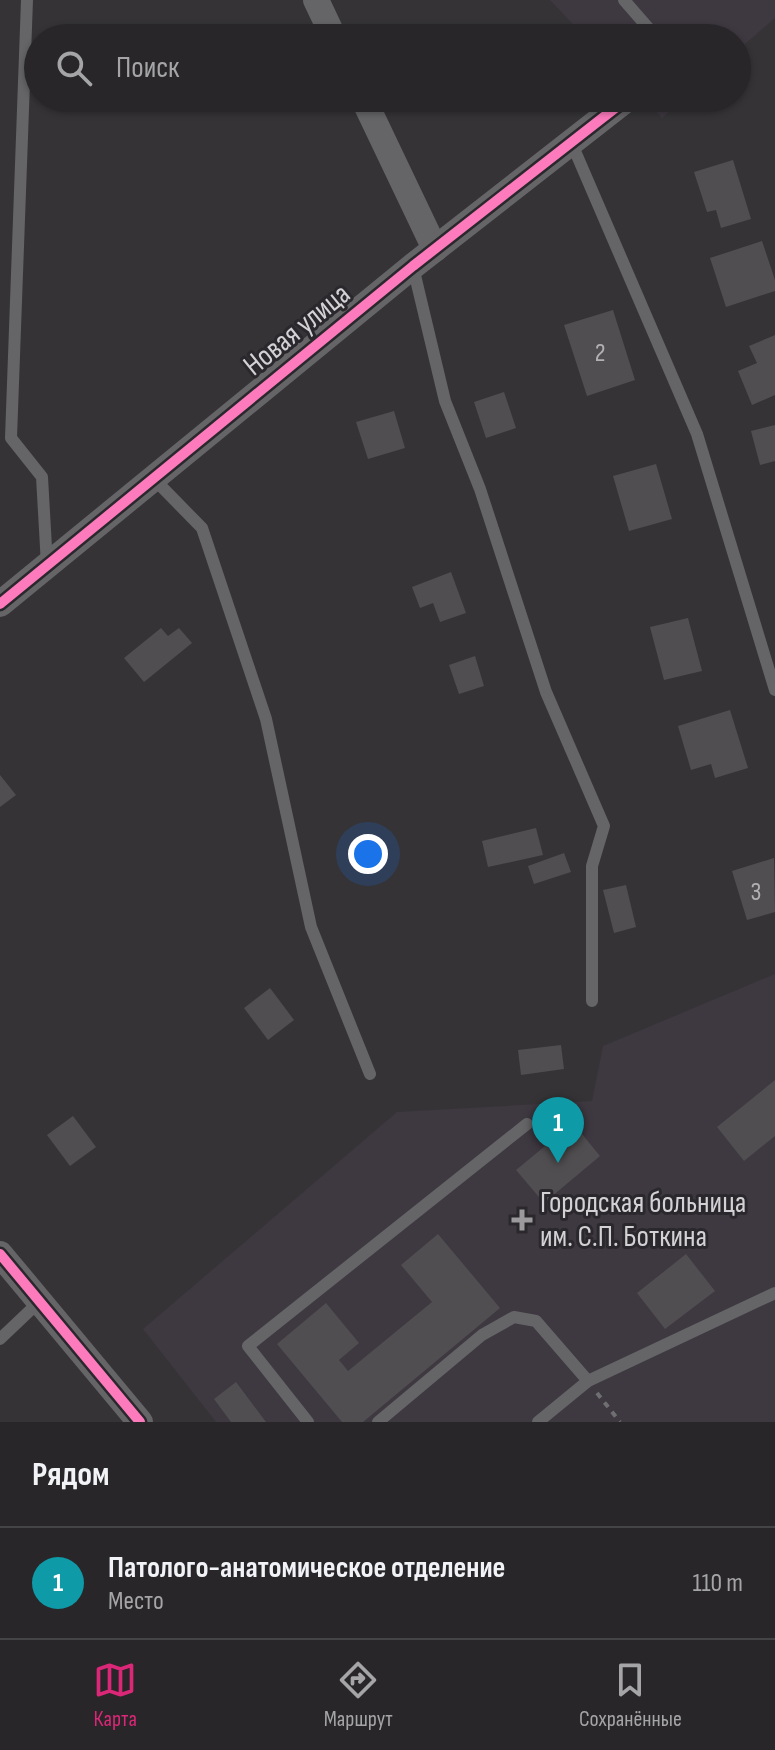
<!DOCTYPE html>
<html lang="ru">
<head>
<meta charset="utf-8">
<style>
	:root { --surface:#282628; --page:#302e30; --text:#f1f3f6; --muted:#a5a5a8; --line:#444345; --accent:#db2777 }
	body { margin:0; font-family:"Sofia Sans Condensed",sans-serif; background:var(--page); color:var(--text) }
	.you { position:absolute; left:368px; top:854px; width:28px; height:28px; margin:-20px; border:6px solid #fff; border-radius:50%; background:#1a73e8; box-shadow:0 0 0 12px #1a73e833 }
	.badge { display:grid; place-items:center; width:52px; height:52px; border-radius:50%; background:var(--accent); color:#fff; font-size:26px; font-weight:700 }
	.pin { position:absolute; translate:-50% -66px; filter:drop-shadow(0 2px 4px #0008) }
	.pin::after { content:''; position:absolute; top:42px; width:28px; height:24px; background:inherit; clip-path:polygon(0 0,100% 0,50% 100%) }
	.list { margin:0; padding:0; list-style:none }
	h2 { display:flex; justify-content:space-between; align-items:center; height:104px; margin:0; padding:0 32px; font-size:34px }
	h2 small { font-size:26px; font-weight:400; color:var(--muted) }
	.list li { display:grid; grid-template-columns:52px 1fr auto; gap:24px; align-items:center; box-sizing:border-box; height:112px; padding:0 32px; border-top:2px solid var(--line) }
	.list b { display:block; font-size:30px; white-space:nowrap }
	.list p { margin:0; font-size:26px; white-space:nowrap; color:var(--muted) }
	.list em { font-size:26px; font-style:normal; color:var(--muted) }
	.icon { flex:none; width:44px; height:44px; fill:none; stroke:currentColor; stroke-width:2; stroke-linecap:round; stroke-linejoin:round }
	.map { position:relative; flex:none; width:775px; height:1422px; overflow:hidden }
	.search { position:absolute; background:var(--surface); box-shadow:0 2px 6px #0004; left:24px; right:24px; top:24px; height:88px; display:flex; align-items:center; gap:20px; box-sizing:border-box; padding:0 28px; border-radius:44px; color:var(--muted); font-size:30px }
	.sheet { height:216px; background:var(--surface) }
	nav { display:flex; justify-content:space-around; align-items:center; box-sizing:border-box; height:112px; border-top:2px solid var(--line); background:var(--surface); font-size:22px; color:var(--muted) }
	nav a { display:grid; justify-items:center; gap:4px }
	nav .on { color:var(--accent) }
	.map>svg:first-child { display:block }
	.built { fill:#3e3841 }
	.building { fill:#504e50 }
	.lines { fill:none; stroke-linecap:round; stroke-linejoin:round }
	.path { stroke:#6f6e70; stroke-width:4; stroke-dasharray:6 6; stroke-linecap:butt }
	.service { stroke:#656466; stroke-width:12 }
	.minor { stroke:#656466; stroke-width:26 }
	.cycleway-casing { stroke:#2b282d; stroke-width:15 }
	.cycleway { stroke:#fd7abc; stroke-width:10 }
	.poi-dot { fill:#9c9a9d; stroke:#2b282d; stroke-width:3 }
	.labels { text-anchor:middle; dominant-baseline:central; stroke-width:6; stroke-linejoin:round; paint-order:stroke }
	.number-label { font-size:26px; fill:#b2b0b3 }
	.street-label { font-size:30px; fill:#d3d1d4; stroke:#2b282d }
	.poi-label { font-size:30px; fill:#d3d1d4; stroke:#2b282d; text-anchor:start }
</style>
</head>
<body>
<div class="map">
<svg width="775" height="1422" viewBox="0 0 775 1422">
	<rect width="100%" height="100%" fill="#353336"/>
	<g class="built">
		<path d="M550,0H775V18L737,51V38H586Z"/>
		<path d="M643,98H684L662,118Z"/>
		<path d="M775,974V1422H216L143,1329L397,1112L592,1101L603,1046Z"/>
	</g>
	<g class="building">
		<path d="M733,160L751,219L721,228L716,210L707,212L694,172Z"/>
		<path d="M762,241L775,280V291L726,307L710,258Z"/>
		<path d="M613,310L635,380L587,396L564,325Z"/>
		<path d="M775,335V395L752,405L738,371L757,363L749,346Z"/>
		<path d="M504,392L516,428L486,438L474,402Z"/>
		<path d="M394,411L405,448L368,459L356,422Z"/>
		<path d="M775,425V461L760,465L751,431Z"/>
		<path d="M656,464L672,519L629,531L613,476Z"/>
		<path d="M451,572L466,613L440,622L433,603L420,608L412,587Z"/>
		<path d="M688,618L702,671L664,680L650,627Z"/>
		<path d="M161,628L168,636L179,628L192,643L144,682L124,658Z"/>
		<path d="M475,656L484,686L459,694L449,665Z"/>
		<path d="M730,710L748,768L715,778L711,764L691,770L678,726Z"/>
		<path d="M0,775L16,795L0,807Z"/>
		<path d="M536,828L543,855L488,867L482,841Z"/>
		<path d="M564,853L571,872L534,884L528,866Z"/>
		<path d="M774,858L775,912L747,920L732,871Z"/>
		<path d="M626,885L636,927L614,933L603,890Z"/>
		<path d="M270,988L294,1020L268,1040L244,1008Z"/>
		<path d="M561,1045L564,1069L521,1075L518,1050Z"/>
		<path d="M775,1080V1136L744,1161L717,1127Z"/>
		<path d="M73,1116L96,1147L70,1166L47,1135Z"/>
		<path d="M573,1123L600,1156L544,1203L516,1170Z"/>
		<path d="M438,1234L500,1308L363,1422H342L277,1344L326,1303L359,1343L339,1360L348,1371L432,1302L401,1265Z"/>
		<path d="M686,1254L715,1291L665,1329L637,1293Z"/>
		<path d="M236,1382L266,1422H231L214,1399Z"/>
	</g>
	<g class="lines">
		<path class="path" d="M597,1393L620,1422"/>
		<g class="service">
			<path d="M27,0L11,438L42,477L47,565"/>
			<path d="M624,0L657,38"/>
			<path d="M572,144L697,434L775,690"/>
			<path d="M413,267L445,401L480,489L546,692L604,826L592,866V1001"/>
			<path d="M154,479L202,528L266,719L311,927L370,1074"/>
			<path d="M0,1339L39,1302"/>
			<path d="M308,1422L248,1346L527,1124"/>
			<path d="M378,1422L482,1335L514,1317L536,1321L588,1381"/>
			<path d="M538,1422L588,1381L775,1293"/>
		</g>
		<g class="minor">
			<path d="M316,0L334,38"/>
			<path d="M363,98L435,249"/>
			<path d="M0,604L413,266L628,98"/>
			<path d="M0,1254L140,1422"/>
		</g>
		<g class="cycleway-casing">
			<g id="cycleway">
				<path d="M0,604L413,266L628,98"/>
				<path d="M0,1254L140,1422"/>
			</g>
		</g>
		<use href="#cycleway" class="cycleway"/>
	</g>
	<path class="poi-dot" d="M518 1208h8v8h8v8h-8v8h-8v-8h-8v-8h8z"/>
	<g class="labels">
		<g class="number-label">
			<text x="600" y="353">2</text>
			<text x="756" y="892">3</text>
		</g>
		<g class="street-label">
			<text transform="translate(297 330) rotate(-39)">Новая улица</text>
		</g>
		<g class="poi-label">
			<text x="540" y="1203">Городская больница<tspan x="540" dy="34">им. С.П. Боткина</tspan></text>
		</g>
	</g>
</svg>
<div class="you"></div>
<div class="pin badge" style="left:558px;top:1163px;background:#0f9aa8">1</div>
<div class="search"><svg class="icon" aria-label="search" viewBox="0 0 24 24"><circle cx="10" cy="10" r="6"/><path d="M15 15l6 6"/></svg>Поиск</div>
</div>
<section class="sheet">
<h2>Рядом<small></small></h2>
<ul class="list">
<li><span class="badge" style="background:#0f9aa8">1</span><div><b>Патолого-анатомическое отделение</b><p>Место</p></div><em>110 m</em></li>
</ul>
</section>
<nav>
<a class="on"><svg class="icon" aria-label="map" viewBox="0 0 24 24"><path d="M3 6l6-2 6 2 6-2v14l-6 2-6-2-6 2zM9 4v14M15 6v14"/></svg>Карта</a>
<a><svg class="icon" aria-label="directions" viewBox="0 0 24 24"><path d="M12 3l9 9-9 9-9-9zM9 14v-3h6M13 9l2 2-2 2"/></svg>Маршрут</a>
<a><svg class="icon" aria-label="saved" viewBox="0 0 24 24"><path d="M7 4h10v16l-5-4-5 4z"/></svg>Сохранённые</a>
</nav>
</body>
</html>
